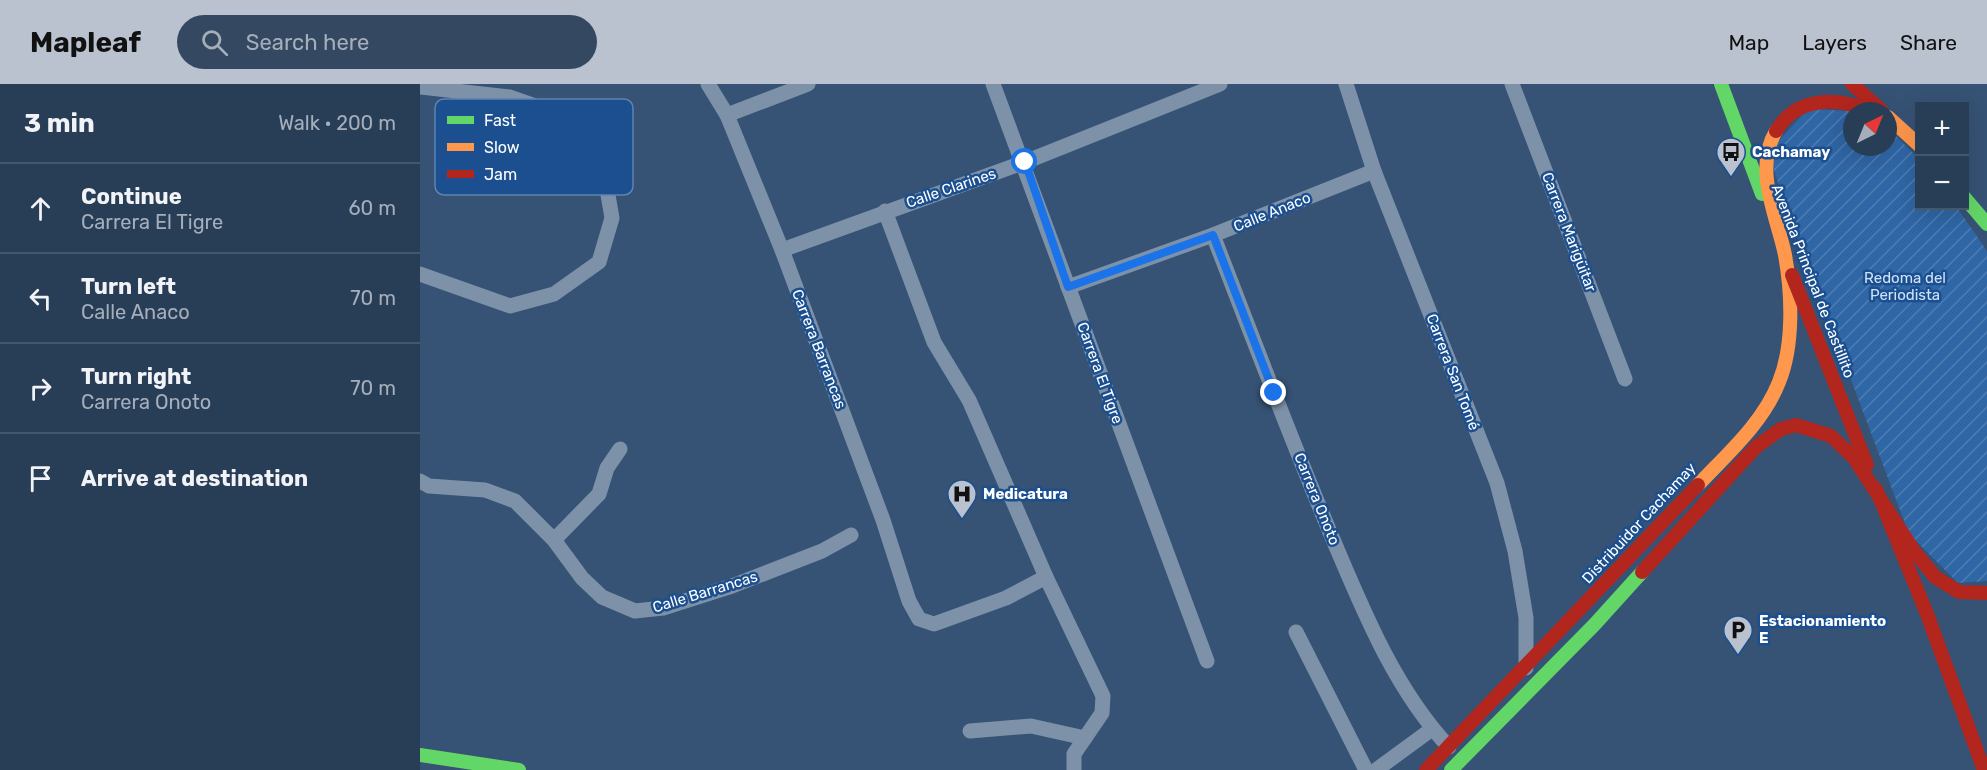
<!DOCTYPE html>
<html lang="en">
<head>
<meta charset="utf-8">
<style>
	:root { --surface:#283e57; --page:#344961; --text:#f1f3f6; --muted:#a5aeba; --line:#44576d; --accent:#b9c2ce }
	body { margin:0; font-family:Rubik,sans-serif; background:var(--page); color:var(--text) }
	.controls { position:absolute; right:18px; top:18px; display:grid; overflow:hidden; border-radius:0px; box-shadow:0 6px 24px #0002 }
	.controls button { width:54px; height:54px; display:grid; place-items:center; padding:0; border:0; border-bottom:2px solid var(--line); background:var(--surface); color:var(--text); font:30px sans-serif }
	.compass { position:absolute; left:1423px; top:18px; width:54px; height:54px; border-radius:50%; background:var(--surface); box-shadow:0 6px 24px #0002; rotate:43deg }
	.stop { position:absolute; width:18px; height:18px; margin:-14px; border:4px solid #1a73e8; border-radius:50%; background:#fff }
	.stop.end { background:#1a73e8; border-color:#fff; box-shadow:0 2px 6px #0008 }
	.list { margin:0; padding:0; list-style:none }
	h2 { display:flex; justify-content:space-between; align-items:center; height:78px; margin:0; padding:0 24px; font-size:26px }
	h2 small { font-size:20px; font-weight:400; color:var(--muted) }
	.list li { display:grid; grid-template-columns:39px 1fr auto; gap:18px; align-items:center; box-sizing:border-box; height:90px; padding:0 24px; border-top:2px solid var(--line) }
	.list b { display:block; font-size:22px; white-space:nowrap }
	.list p { margin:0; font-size:20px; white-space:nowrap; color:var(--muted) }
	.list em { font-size:20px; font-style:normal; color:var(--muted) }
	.icon { flex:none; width:33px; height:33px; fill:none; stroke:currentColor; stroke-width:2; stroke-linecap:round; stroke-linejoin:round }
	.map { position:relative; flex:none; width:1567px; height:686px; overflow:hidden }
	header { display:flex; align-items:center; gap:36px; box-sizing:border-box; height:84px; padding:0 30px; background:var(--accent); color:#111 }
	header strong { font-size:28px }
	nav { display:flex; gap:33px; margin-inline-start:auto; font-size:21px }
	.search { width:420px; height:54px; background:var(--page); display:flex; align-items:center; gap:15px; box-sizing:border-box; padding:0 21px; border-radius:33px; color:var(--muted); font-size:22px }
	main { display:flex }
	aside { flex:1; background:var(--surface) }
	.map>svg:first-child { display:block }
	.garden { fill:url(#garden-furrows) }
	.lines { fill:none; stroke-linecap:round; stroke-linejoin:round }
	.street { stroke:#7d92a8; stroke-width:15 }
	.fast { stroke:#63d668; stroke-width:14 }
	.slow { stroke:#ff974d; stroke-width:14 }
	.jam { stroke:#b3261e; stroke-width:14 }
	.route { stroke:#1a73e8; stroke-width:8 }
	.labels { text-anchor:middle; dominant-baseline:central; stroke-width:5; stroke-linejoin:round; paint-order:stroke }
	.poi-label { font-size:15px; font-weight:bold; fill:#fff; stroke:#1b4f8f; text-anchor:start }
	.street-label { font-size:15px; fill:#fff; stroke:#1b4f8f }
	.park-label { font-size:15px; fill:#cfe3fa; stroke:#1b4f8f }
	.key { fill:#1b4f8f; stroke:#5f84b1; stroke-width:1.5 }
	.key-label { font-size:16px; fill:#fff }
</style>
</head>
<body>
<header>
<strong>Mapleaf</strong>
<div class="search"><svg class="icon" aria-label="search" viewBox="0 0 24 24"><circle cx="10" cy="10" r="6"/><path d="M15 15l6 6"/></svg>Search here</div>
<nav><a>Map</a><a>Layers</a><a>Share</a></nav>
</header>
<main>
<aside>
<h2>3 min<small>Walk · 200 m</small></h2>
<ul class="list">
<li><svg class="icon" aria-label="ahead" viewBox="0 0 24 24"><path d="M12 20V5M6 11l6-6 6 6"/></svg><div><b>Continue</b><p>Carrera El Tigre</p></div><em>60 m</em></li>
<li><svg class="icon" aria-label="left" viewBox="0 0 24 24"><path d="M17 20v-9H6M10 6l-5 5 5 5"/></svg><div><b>Turn left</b><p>Calle Anaco</p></div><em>70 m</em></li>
<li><svg class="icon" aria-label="right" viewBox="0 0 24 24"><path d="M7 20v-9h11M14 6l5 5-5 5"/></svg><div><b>Turn right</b><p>Carrera Onoto</p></div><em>70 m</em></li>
<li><svg class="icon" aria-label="arrive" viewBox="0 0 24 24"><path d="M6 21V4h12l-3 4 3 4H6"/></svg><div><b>Arrive at destination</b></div></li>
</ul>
</aside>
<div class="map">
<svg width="1567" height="686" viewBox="0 0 1567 686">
	<defs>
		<pattern id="garden-furrows" width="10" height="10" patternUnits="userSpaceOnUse" patternTransform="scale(1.5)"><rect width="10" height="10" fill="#2f66a5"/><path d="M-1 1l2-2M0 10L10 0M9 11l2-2" fill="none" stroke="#4e7db2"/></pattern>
	</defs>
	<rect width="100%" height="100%" fill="#365274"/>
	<path class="garden" d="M1388,25L1432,27V63H1468V44L1499,75L1500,122H1536L1567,167V497L1538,499L1489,450L1366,123L1348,68Z"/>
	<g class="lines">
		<g class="street">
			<path d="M288,0L307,31L362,166L463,436L489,517L499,535L514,540L586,514L626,493"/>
			<path d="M573,0L787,577"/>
			<path d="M926,0L954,87L1077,399L1095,467L1106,534V584"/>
			<path d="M1092,0L1205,295"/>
			<path d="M0,3L90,13L141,31L165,52L184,88L192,134L179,178L134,210L90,222L0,190"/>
			<path d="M307,31L388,0"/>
			<path d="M465,127L514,258L549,316L626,493L683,612L682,629L654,670V686"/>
			<path d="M793,151C832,252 870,353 912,453C943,526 974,604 1029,663"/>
			<path d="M362,166L605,78L800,0"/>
			<path d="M648,203L793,151L954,87"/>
			<path d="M0,397L9,402L65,406L95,417L134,456L162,494L182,513L215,527L243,524L312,502L402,467L431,451"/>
			<path d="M134,456L179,410L187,384L200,365"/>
			<path d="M876,548L946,686"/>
			<path d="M550,647L611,642L665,654"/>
			<path d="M956,686L1012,645"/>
		</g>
		<g class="fast">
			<path d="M1301,0L1342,110"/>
			<path d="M1544,113L1567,140"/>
			<path d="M0,671L99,686"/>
			<path d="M1031,686L1175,540L1222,488"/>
		</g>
		<g class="slow">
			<path d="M1468,33L1500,62"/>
			<path d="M1278,401C1307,370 1343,339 1359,298C1374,261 1372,210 1365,171C1357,132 1333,85 1356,47"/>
		</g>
		<g class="jam">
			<path d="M1432,0L1461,26"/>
			<path d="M1356,47C1377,12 1417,13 1450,27"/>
			<path d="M1372,191L1447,381"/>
			<path d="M1456,405L1507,530L1564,686"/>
			<path d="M1222,488L1336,363L1361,345L1376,341L1411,352L1434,374L1494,467L1515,493L1539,508L1567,509"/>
			<path d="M1006,686L1278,401"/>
		</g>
	</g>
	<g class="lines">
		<path class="route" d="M605,78L648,203L793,151L854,309"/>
	</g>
	<defs>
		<g id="bus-pin" transform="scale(1.5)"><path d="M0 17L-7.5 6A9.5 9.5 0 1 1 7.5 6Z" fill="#b9c2ce" stroke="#1b4f8f"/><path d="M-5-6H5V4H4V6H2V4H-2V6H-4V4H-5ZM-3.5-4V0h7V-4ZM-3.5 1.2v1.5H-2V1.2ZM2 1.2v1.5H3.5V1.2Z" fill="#111"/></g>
		<g id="hospital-pin" transform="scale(1.5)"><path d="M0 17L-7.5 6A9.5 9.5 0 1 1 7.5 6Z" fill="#b9c2ce" stroke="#1b4f8f"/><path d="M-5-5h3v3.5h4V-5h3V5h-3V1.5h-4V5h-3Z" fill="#111"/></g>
		<g id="parking-pin" transform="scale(1.5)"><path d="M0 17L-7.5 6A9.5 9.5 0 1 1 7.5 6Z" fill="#b9c2ce" stroke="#1b4f8f"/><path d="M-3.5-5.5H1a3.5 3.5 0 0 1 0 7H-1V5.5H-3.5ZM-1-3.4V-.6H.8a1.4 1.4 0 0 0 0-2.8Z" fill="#111"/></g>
	</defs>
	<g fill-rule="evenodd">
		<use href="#bus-pin" x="1311" y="68"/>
		<use href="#hospital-pin" x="542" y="410"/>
		<use href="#parking-pin" x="1318" y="546"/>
	</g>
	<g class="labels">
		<g class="poi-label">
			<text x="1332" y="68">Cachamay</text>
			<text x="563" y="410">Medicatura</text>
			<text x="1339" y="537">Estacionamiento<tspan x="1339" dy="17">E</tspan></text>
		</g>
		<g class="street-label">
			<text transform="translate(531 104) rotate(-19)">Calle Clarines</text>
			<text transform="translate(852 128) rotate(-22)">Calle Anaco</text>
			<text transform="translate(1149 148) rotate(69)">Carrera Marigüitar</text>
			<text transform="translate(1393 197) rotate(69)">Avenida Principal de Castillito</text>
			<text transform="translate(399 265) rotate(69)">Carrera Barrancas</text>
			<text transform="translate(1033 288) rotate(69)">Carrera San Tomé</text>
			<text transform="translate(680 289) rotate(70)">Carrera El Tigre</text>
			<text transform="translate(897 415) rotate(68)">Carrera Onoto</text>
			<text transform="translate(1219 439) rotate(-47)">Distribuidor Cachamay</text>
			<text transform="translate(285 508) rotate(-17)">Calle Barrancas</text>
		</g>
		<g class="park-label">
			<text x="1485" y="194">Redoma del<tspan x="1485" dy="17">Periodista</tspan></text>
		</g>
	</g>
	<rect x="15" y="15" width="198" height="96" rx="9" class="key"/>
	<rect x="27" y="32" width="27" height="8" fill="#63d668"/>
	<rect x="27" y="59" width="27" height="8" fill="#ff974d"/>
	<rect x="27" y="86" width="27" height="8" fill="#b3261e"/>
	<g class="key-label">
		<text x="64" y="42">Fast</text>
		<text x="64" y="69">Slow</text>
		<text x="64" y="96">Jam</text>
	</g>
</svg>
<div class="controls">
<button>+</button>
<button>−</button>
</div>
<svg class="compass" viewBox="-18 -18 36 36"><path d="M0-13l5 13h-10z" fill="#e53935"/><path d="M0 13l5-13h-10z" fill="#a5aeba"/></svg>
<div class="stop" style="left:605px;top:78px"></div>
<div class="stop end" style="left:854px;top:309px"></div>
</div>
</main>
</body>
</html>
